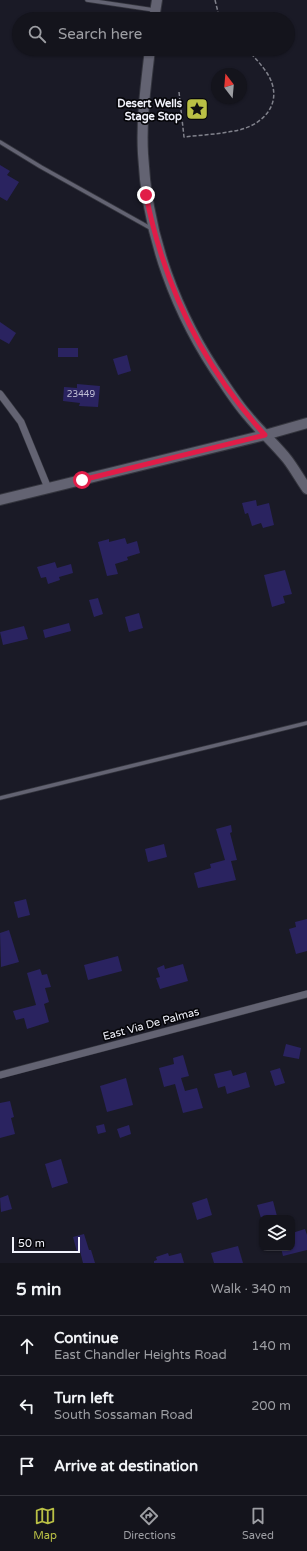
<!DOCTYPE html>
<html lang="en">
<head>
<meta charset="utf-8">
<style>
	:root { --surface:#14141c; --page:#212129; --text:#f1f3f6; --muted:#9d9ea3; --line:#33333b; --accent:#bac045 }
	body { margin:0; font-family:"Varela Round",sans-serif; background:var(--page); color:var(--text) }
	.controls { position:absolute; right:12px; bottom:12px; display:grid; overflow:hidden; border-radius:8px; box-shadow:0 1px 3px #0004 }
	.controls button { width:36px; height:36px; display:grid; place-items:center; padding:0; border:0; border-bottom:1px solid var(--line); background:var(--surface); color:var(--text); font:20px sans-serif }
	.compass { position:absolute; left:211px; top:68px; width:36px; height:36px; border-radius:50%; background:var(--surface); box-shadow:0 1px 3px #0004; rotate:344deg }
	.scale { position:absolute; left:12px; bottom:10px; width:68px; box-sizing:border-box; padding-left:4px; border:2px solid #f2f3fc; border-top:0; font-size:11px; line-height:14px; white-space:nowrap; color:#f2f3fc; -webkit-text-stroke:3px #06060a; paint-order:stroke }
	.stop { position:absolute; width:12px; height:12px; margin:-9px; border:3px solid #e11d48; border-radius:50%; background:#fff }
	.stop.end { background:#e11d48; border-color:#fff; box-shadow:0 1px 4px #0008 }
	.list { margin:0; padding:0; list-style:none }
	h2 { display:flex; justify-content:space-between; align-items:center; height:52px; margin:0; padding:0 16px; font-size:17px }
	h2 small { font-size:13px; font-weight:400; color:var(--muted) }
	.list li { display:grid; grid-template-columns:26px 1fr auto; gap:12px; align-items:center; box-sizing:border-box; height:60px; padding:0 16px; border-top:1px solid var(--line) }
	.list b { display:block; font-size:15px; white-space:nowrap }
	.list p { margin:0; font-size:13px; white-space:nowrap; color:var(--muted) }
	.list em { font-size:13px; font-style:normal; color:var(--muted) }
	.icon { flex:none; width:22px; height:22px; fill:none; stroke:currentColor; stroke-width:2; stroke-linecap:round; stroke-linejoin:round }
	.map { position:relative; flex:none; width:307px; height:1263px; overflow:hidden }
	.search { position:absolute; background:var(--surface); box-shadow:0 1px 3px #0004; left:12px; right:12px; top:12px; height:44px; display:flex; align-items:center; gap:10px; box-sizing:border-box; padding:0 14px; border-radius:22px; color:var(--muted); font-size:15px }
	.sheet { height:232px; background:var(--surface) }
	nav { display:flex; justify-content:space-around; align-items:center; box-sizing:border-box; height:56px; border-top:1px solid var(--line); background:var(--surface); font-size:11px; color:var(--muted) }
	nav a { display:grid; justify-items:center; gap:2px }
	nav .on { color:var(--accent) }
	.map>svg:first-child { display:block }
	.building { fill:#2a2360 }
	.lines { fill:none; stroke-linecap:round; stroke-linejoin:round }
	.service-casing { stroke:#34353e; stroke-width:5 }
	.minor-casing { stroke:#34353e; stroke-width:8 }
	.secondary-casing { stroke:#34353e; stroke-width:12 }
	.path { stroke:#81828c; stroke-width:1.5; stroke-dasharray:4 2; stroke-linecap:butt }
	.service { stroke:#636372; stroke-width:3.5 }
	.minor { stroke:#636372; stroke-width:7 }
	.secondary { stroke:#636372; stroke-width:10 }
	.route { stroke:#e11d48; stroke-width:5 }
	.labels { text-anchor:middle; dominant-baseline:central; stroke-width:3.5; stroke-linejoin:round; paint-order:stroke }
	.number-label { font-size:9px; fill:#c0bfd5 }
	.poi-label { font-size:11px; font-weight:bold; fill:#f2f3fc; stroke:#06060a; text-anchor:end }
	.street-label { font-size:11px; fill:#f2f3fc; stroke:#06060a }
</style>
</head>
<body>
<div class="map">
<svg width="307" height="1263" viewBox="0 0 307 1263">
	<rect width="100%" height="100%" fill="#1a1a26"/>
	<g class="building">
		<path d="M0,165L10,171L7,175L19,182L7,201L0,197Z"/>
		<path d="M0,322L16,333L9,344L0,339Z"/>
		<rect x="58" y="348" width="20" height="9"/>
		<path d="M127,355L131,371L118,375L113,359Z"/>
		<path d="M77,384L100,386L98,407L79,406L80,403L63,401L64,387L77,388Z"/>
		<path d="M256,500L257,506L269,503L274,525L263,528L261,523L252,526L248,513L245,514L242,503Z"/>
		<path d="M125,538L127,544L137,541L140,553L127,557L128,560L115,564L118,574L107,576L98,542L109,539V542Z"/>
		<path d="M55,562L57,568L71,564L73,573L59,577L60,580L48,584L46,577L41,578L37,567Z"/>
		<path d="M285,570L292,594L283,596L285,603L272,607L264,575Z"/>
		<path d="M98,598L103,614L94,617L89,600Z"/>
		<path d="M139,613L143,628L129,632L125,617Z"/>
		<path d="M69,623L71,631L45,638L43,630Z"/>
		<path d="M24,626L28,639L3,645L0,632Z"/>
		<path d="M231,825L232,832L230,833L237,860L231,861L236,880L198,888L194,873L211,868L210,864L225,860L216,829Z"/>
		<path d="M164,844L167,857L148,862L145,849Z"/>
		<path d="M26,899L30,915L18,918L14,902Z"/>
		<path d="M307,919V951L296,954L289,929L296,927L295,922Z"/>
		<path d="M9,930L19,962L1,967L0,933Z"/>
		<path d="M118,956L122,971L88,980L84,965Z"/>
		<path d="M183,964L188,981L160,989L156,978L160,977L157,968L164,965L165,969Z"/>
		<path d="M40,969L42,975L47,974L51,987L45,988L49,1002L44,1004L49,1022L27,1029L24,1018L16,1020L13,1011L36,1005L27,973Z"/>
		<path d="M286,1044L301,1048L299,1059L283,1056Z"/>
		<path d="M183,1055L189,1076L181,1078L185,1091L197,1088L203,1108L183,1113L175,1084L164,1087L159,1068L174,1064L173,1058Z"/>
		<path d="M280,1068L285,1083L275,1086L270,1071Z"/>
		<path d="M231,1070L233,1076L246,1072L250,1087L227,1094L225,1086L218,1088L214,1074Z"/>
		<path d="M126,1078L133,1105L107,1112L100,1086Z"/>
		<path d="M10,1101L14,1117L11,1118L15,1134L0,1138V1103Z"/>
		<path d="M104,1124L106,1132L98,1134L96,1126Z"/>
		<path d="M129,1125L131,1134L120,1138L117,1129Z"/>
		<path d="M61,1159L68,1183L52,1188L45,1164Z"/>
		<path d="M8,1195L12,1209L1,1212L0,1198Z"/>
		<path d="M207,1198L212,1215L197,1220L192,1203Z"/>
		<path d="M273,1201L277,1216L261,1218L257,1205Z"/>
		<path d="M305,1229L307,1235V1250L283,1256L281,1248H292V1233Z"/>
		<path d="M84,1234L89,1250H91L95,1263H83L80,1251L77,1252L73,1237Z"/>
		<path d="M238,1246L243,1263H214L211,1253Z"/>
		<path d="M168,1253L169,1256L181,1253L184,1263H154V1261L157,1260L156,1257Z"/>
	</g>
	<g class="lines">
		<g class="service-casing">
			<g id="service">
				<path d="M87,0L154,10"/>
				<path d="M0,142L41,167L152,229"/>
				<path d="M0,798L307,723"/>
			</g>
		</g>
		<g class="minor-casing">
			<g id="minor">
				<path d="M0,394L21,422L48,488"/>
				<path d="M0,1075L307,994"/>
			</g>
		</g>
		<g class="secondary-casing">
			<g id="secondary">
				<path d="M154,19L157,0"/>
				<path d="M150,49C146,84 141,119 143,154C147,236 176,315 223,382C231,394 239,406 248,416C260,431 275,444 287,459C294,468 300,479 307,489"/>
				<path d="M0,500L265,435L307,423"/>
			</g>
		</g>
		<g class="path">
			<path d="M215,0L218,12L222,19"/>
			<path d="M179,92L184,137C202,135 221,134 239,130C267,123 284,100 267,73C261,64 254,57 247,49"/>
		</g>
		<use href="#service" class="service"/>
		<use href="#minor" class="minor"/>
		<use href="#secondary" class="secondary"/>
	</g>
	<g class="lines">
		<path class="route" d="M82,480L265,435C202,366 164,286 146,195"/>
	</g>
	<defs>
		<g id="sight-square" transform="scale(1.15)"><rect x="-9" y="-9" width="18" height="18" rx="4" fill="#bac045" stroke="#06060a"/><path d="M0-6L1.8-2.2L6-1.7L2.9 1.2L3.7 5.4L0 3.3L-3.7 5.4L-2.9 1.2L-6-1.7L-1.8-2.2Z" fill="#111"/></g>
	</defs>
	<g fill-rule="evenodd">
		<use href="#sight-square" x="197" y="109"/>
	</g>
	<g class="labels">
		<g class="number-label">
			<text x="81" y="394">23449</text>
		</g>
		<g class="poi-label">
			<text x="182" y="103">Desert Wells<tspan x="182" dy="13">Stage Stop</tspan></text>
		</g>
		<g class="street-label">
			<text transform="translate(151 1024) rotate(-15)">East Via De Palmas</text>
		</g>
	</g>
</svg>
<div class="controls">
<button><svg class="icon" aria-label="layers" viewBox="0 0 24 24"><path d="M12 4l9 5-9 5-9-5zM3 14l9 5 9-5"/></svg></button>
</div>
<svg class="compass" viewBox="-18 -18 36 36"><path d="M0-13l5 13h-10z" fill="#e53935"/><path d="M0 13l5-13h-10z" fill="#9d9ea3"/></svg>
<div class="scale">50 m</div>
<div class="stop" style="left:82px;top:480px"></div>
<div class="stop end" style="left:146px;top:195px"></div>
<div class="search"><svg class="icon" aria-label="search" viewBox="0 0 24 24"><circle cx="10" cy="10" r="6"/><path d="M15 15l6 6"/></svg>Search here</div>
</div>
<section class="sheet">
<h2>5 min<small>Walk · 340 m</small></h2>
<ul class="list">
<li><svg class="icon" aria-label="ahead" viewBox="0 0 24 24"><path d="M12 20V5M6 11l6-6 6 6"/></svg><div><b>Continue</b><p>East Chandler Heights Road</p></div><em>140 m</em></li>
<li><svg class="icon" aria-label="left" viewBox="0 0 24 24"><path d="M17 20v-9H6M10 6l-5 5 5 5"/></svg><div><b>Turn left</b><p>South Sossaman Road</p></div><em>200 m</em></li>
<li><svg class="icon" aria-label="arrive" viewBox="0 0 24 24"><path d="M6 21V4h12l-3 4 3 4H6"/></svg><div><b>Arrive at destination</b></div></li>
</ul>
</section>
<nav>
<a class="on"><svg class="icon" aria-label="map" viewBox="0 0 24 24"><path d="M3 6l6-2 6 2 6-2v14l-6 2-6-2-6 2zM9 4v14M15 6v14"/></svg>Map</a>
<a><svg class="icon" aria-label="directions" viewBox="0 0 24 24"><path d="M12 3l9 9-9 9-9-9zM9 14v-3h6M13 9l2 2-2 2"/></svg>Directions</a>
<a><svg class="icon" aria-label="saved" viewBox="0 0 24 24"><path d="M7 4h10v16l-5-4-5 4z"/></svg>Saved</a>
</nav>
</body>
</html>
